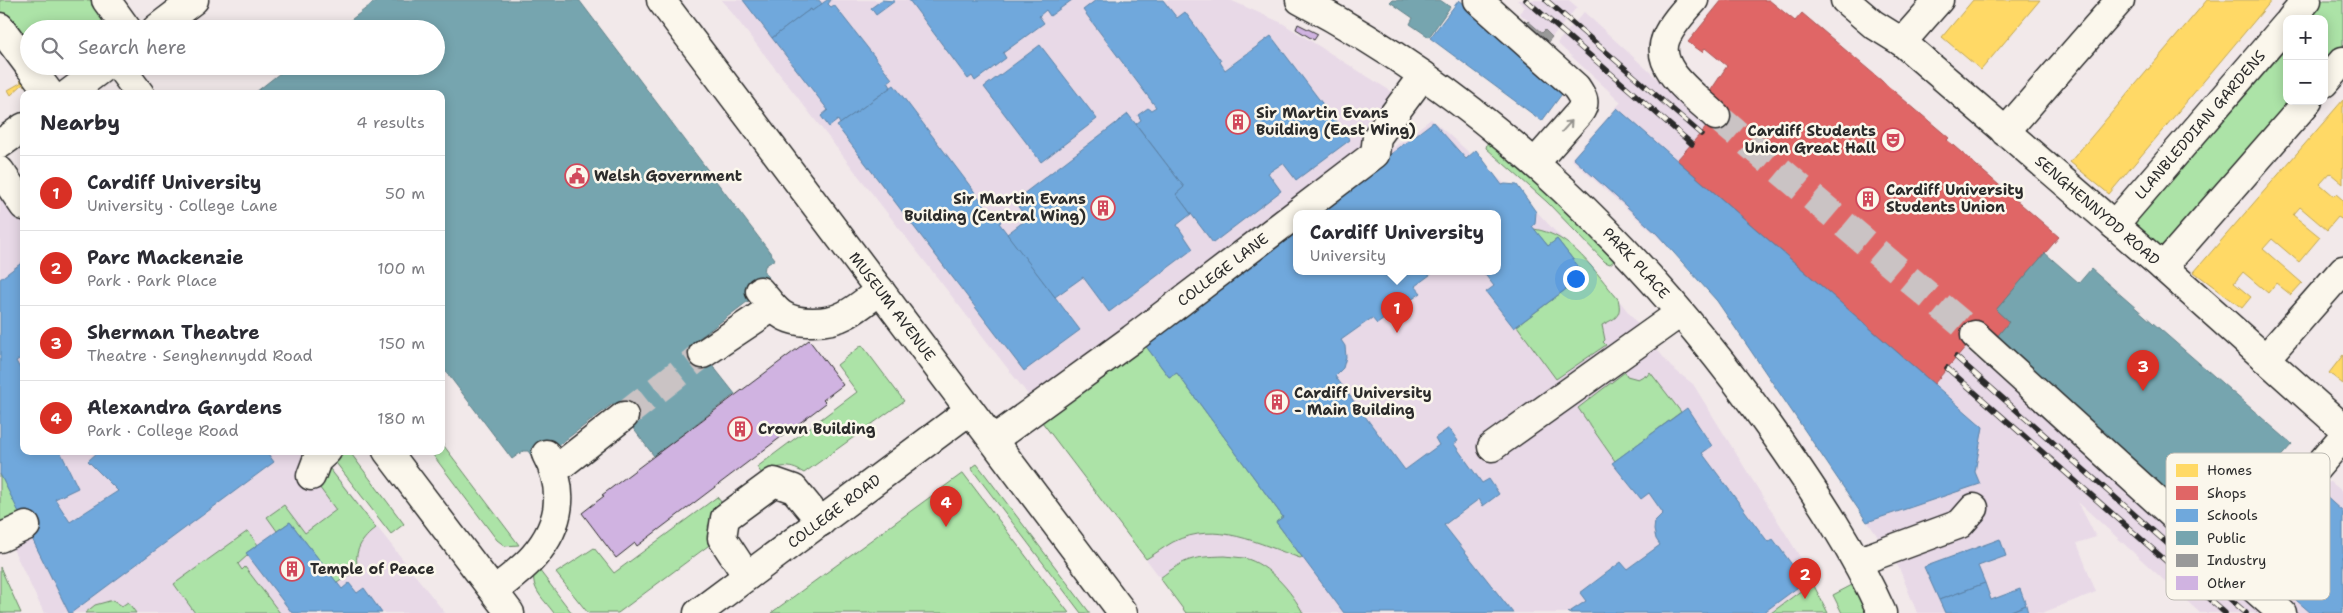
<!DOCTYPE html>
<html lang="en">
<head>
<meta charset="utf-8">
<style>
	:root { --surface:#fff; --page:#f2f2f3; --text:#2b2b33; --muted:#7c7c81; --line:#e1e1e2; --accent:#d93025 }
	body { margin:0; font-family:"Shantell Sans",sans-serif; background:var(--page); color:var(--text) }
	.controls { position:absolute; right:15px; top:15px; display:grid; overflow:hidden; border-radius:10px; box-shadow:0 2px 12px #0003 }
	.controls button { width:45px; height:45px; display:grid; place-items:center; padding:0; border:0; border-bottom:1px solid var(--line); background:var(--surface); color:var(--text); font:25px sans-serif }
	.you { position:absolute; left:1575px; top:278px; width:18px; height:18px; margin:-12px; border:4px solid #fff; border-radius:50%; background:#1a73e8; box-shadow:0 0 0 8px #1a73e833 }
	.badge { display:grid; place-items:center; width:32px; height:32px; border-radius:50%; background:var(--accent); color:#fff; font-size:16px; font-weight:700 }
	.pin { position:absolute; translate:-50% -41px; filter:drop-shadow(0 1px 2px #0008) }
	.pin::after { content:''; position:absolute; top:26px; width:18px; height:15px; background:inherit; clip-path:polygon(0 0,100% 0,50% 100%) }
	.popup { position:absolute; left:1293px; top:210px; width:208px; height:65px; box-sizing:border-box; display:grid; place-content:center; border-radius:10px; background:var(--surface); filter:drop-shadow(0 1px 4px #0005); font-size:16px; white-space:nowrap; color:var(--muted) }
	.popup b { font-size:19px; color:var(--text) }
	.popup::after { content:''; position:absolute; left:50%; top:100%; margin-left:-10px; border:10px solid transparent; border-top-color:var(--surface) }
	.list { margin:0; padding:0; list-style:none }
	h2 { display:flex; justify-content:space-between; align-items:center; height:65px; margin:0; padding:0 20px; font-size:21px }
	h2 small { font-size:16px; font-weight:400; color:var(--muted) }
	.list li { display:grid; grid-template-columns:32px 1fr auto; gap:15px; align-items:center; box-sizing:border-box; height:75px; padding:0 20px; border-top:1px solid var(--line) }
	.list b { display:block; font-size:19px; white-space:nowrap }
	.list p { margin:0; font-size:16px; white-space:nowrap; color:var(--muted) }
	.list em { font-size:16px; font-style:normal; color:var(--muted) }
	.icon { flex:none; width:28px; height:28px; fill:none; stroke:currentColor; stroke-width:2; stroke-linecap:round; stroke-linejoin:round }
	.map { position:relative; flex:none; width:2343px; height:613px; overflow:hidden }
	.search { position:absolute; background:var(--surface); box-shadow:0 2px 12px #0003; left:20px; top:20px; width:425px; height:55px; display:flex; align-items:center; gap:12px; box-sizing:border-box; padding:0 18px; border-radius:28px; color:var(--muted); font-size:19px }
	.panel { position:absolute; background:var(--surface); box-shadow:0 2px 12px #0003; left:20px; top:90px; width:425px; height:365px; border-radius:10px }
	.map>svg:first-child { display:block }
	.built { fill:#e8d9e7 }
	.green { fill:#ace3a7; stroke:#6c8769 }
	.homes { fill:#ffd966; stroke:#bfa554 }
	.shops { fill:#e06666; stroke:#aa5454 }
	.schools { fill:#6fa8dc; stroke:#5b82a7 }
	.public { fill:#76a5af; stroke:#608087 }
	.industry { fill:#999; stroke:#787878 }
	.building { fill:#d0b3e1; stroke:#2b2b2b }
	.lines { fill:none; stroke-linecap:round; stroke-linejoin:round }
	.minor-tunnel { stroke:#cac3c4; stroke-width:28; stroke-dasharray:28 14; stroke-linecap:butt }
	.minor-casing { stroke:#2b2b2b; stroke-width:31 }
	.minor { stroke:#fbf7ec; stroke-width:28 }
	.rail-casing { stroke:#2b2b2b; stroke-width:5.5 }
	.rail { stroke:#fbf7ec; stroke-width:4; stroke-dasharray:11; stroke-linecap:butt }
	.oneway { stroke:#93918c }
	.labels { text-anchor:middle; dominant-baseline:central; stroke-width:5; stroke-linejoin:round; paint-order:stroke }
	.poi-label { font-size:15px; font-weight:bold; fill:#2b2b2b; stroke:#fbf7ec; text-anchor:start }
	.street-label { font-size:15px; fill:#2b2b2b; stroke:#fbf7ec }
	.key { fill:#fbf7ec; stroke:#bdbab2; stroke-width:1 }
	.key-label { font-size:14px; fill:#2b2b2b }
</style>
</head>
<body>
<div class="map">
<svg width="2343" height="613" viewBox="0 0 2343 613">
	<rect width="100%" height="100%" fill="#f2e9ea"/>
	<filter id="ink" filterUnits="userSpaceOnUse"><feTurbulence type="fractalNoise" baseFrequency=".02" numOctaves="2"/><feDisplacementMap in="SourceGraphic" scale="10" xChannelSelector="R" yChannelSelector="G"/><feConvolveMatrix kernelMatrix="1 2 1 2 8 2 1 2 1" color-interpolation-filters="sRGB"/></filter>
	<g filter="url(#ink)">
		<g class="built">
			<path d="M722,0H1230L1282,23L1397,95L1372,149L1033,401Z"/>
			<path d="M1517,0H1569L1577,7L1552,37L1545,31L1542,33L1519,13L1525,7Z"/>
			<path d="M1722,0L1795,21L1802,13L1949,138L1947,140L2059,237L1965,348L2266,613H2200L2078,502L2096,537L2077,543L2096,592L2042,613H1917L1899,568L1717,301L1695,274L1656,235L1571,159L1621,102L1557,43L1584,12L1708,125L1726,106L1709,93L1727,66L1705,48L1702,52L1688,42Z"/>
			<path d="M1431,119L1539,214L1618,299L1671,367L1693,384L1810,573L1812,578L1810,584L1771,613H1187L1039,418L1297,221V272H1497V214H1306Z"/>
			<path d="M24,176V451H317L445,613H44L0,522V193Z"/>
			<path d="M2331,482L2343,492V613H2290L2252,580L2249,565L2319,484Z"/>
		</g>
		<g class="green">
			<path d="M0,0H93L106,17L93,29H29V51L0,14Z"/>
			<path d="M2320,0H2343V47L2324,69V19H2303Z"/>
			<path d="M2287,38V101H2296L2164,245L2158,246L2132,223Z"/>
			<path d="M1488,140C1533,176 1574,218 1614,261L1610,264L1605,262L1547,202L1486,148Z"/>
			<path d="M1534,229C1573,235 1594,271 1618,299C1623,318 1613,319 1602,325L1605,340L1603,342L1606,345L1556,379L1517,326L1585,275L1557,239L1548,246Z"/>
			<path d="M1142,341L1169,377L1177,373L1283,517L1276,522L1302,557L1300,558C1259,544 1217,520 1173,542C1164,547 1155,554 1146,559L1039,418Z"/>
			<path d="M862,345L904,401L804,473C787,463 779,466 762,474L757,467L857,392L837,365Z"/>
			<path d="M1625,372L1627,376L1638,379L1645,375L1646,377L1650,372L1681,412L1615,461L1578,408Z"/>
			<path d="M441,442L519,545L505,546L497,540L430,451H441Z"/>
			<path d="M344,451H349L404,524L391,534L333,459Z"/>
			<path d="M977,464L984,473L1090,613H1081L971,468Z"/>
			<path d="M330,469L376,528C362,539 353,551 358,569L337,583L290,522L277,531L267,517L284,505L305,533L336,510L314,480Z"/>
			<path d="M963,473L1069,613H771Z"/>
			<path d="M0,474L23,519L0,528Z"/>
			<path d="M717,497L722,503L708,526L712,543L618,613H588L556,573L594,548L614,573Z"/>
			<path d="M248,531L258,545L246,553L248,555L238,564L242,570L245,567L280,613H195L174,584Z"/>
			<path d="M1225,556C1231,557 1238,557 1244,558C1269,564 1292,592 1303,613H1186L1160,578C1186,558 1192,557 1225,556Z"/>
			<path d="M536,566L572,613H554C542,597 528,587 536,566Z"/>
			<path d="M0,567L21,613H1L0,611Z"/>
			<path d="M1812,582L1828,613H1771L1810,584Z"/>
			<path d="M1854,584L1867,613H1842L1833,595Z"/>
			<path d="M113,600L122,606L128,602L136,613H85L95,605Z"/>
		</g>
		<g class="homes">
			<path d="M1973,0H2040L1981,70L1942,37Z"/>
			<path d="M2207,0H2272L2109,194L2070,162Z"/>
			<path d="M26,77L30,82L24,86L23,84L11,95L8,90L22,82L20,81Z"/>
			<path d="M2343,100V184L2330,173L2320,184L2334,196L2336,194L2343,200V220L2338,217L2327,230L2300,207L2293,215L2320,237L2299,262L2272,239L2263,249L2302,283L2291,295L2276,283L2268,293L2243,272L2234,283L2251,297L2242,308L2194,272Z"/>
			<path d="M2343,355V384L2329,373Z"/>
		</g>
		<path class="shops" d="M1722,0H1769L1795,21L1802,13L1949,138L1947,140L2059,237L1996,310L2009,322L1996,338L1982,327L1934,384L1677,160L1726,105L1709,93L1727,66L1705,48L1702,52L1688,42Z"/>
		<g class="schools">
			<path d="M743,0H819L822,4L812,11L811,9L805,13L772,38Z"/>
			<path d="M827,0H831L828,4L831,7L834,5L892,79L888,82L891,87L840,124L838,120L829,127L821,116L828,110L772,38L805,13L811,9L812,11Z"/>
			<path d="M882,0L895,1L876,15L871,8Z"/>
			<path d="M909,0H1072L1050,16L1046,10L1039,16L1044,23L1003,53L1006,58L975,81L972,76L968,79Z"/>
			<path d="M1096,0H1163L1177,18L1185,12L1221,61L1220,62L1225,70L1271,36L1350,140L1296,180L1283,163L1268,173L1281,191L1213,243L1176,194L1184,187L1136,124L1141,120L1138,115L1148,108L1151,110L1156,107L1083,10Z"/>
			<path d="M1459,0L1567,87L1542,121L1430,38Z"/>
			<path d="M1040,45L1097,119L1041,162L984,87Z"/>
			<path d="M894,85L995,219L997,217L1001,222L999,223L1080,330L1024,371L837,126Z"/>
			<path d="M1617,108L1983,427L1975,472L1980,484L1867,522L1717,301L1657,234L1573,158Z"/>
			<path d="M1128,114L1184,187L1176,194L1191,214L1177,225L1193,249L1109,312L1083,277L1055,297L1007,234L1027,219L1014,201Z"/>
			<path d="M1433,122L1466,159L1476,150L1502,185L1505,184L1517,185L1536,212L1535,224L1532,226L1548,246L1557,239L1585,275L1514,328L1486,292L1494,286L1483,272H1497V214H1312Z"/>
			<path d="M1297,226V272H1434L1415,286L1421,293L1377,324L1372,318L1341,340L1345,346L1346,357L1343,368L1335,376L1405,470L1439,445L1435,438L1449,428L1458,441L1454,444L1482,483L1489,479L1499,494L1483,506L1479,499L1444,525L1513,613H1344L1276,522L1283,517L1177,373L1169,377L1142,341Z"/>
			<path d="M24,261V356L16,361L24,376V451H60L78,488L55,499L70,522L118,491L88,461L99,451H266L274,462L71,613H69L0,474V279Z"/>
			<path d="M1687,408L1712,446L1702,453L1768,542L1773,539L1805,582L1763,613H1568L1586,601L1580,593L1621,562L1627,569L1660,545L1656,539L1654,530L1655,521L1663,513L1649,493L1641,499L1612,463Z"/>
			<path d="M2323,494L2343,512V613H2311L2259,568Z"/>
			<path d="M290,522L342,589L349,583L357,593L364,588L382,613H292L246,553Z"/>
			<path d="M2000,539L2006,556L1978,566L1985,583L1939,600L1924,567Z"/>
			<path d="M1985,583L1991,600L2020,589L2026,605L2006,613H1945L1939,600Z"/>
			<path d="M2026,605L2028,613H2006H2007Z"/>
		</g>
		<g class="public">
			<path d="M377,0H579L775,259L765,266L764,272L772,283L694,342L735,394L654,456L614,403L536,462L528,451H523L512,459L441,365V94H257L256,92L289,66H436V29H339Z"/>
			<path d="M1392,0H1440L1450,7L1429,37L1410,24L1413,18L1390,2Z"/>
			<path d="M2045,253L2079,283L2091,269L2292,444L2227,517L2182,477L2168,493L1996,338L2009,322L1996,310Z"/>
		</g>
		<path class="industry" d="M1528,21L1542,33L1545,30L1552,37L1546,44L1521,29Z"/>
		<g class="building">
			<path d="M1298,24L1318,34L1314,40L1296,29Z"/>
			<path d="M809,340L843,385L823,400L826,403L637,546L635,543L616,558L582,513L604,496L602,495Z"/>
		</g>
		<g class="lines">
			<g class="minor-tunnel">
				<path d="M1716,116L1975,335"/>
				<path d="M624,416L703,354"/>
			</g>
			<g class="minor-casing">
				<g id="minor">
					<path d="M106,0L127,29"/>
					<path id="s1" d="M661,0L1123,613"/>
					<path id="s2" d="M1300,0C1493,101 1651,259 1776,436C1815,492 1854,550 1882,613"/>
					<path d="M1478,0L1576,87C1583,97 1587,103 1579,113L1535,163"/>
					<path d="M1694,0C1684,11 1672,24 1666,38C1653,69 1697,97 1716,116"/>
					<path id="s3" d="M1845,0L1873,24L1902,42L2163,267L2343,428"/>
					<path d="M2291,19L2307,0"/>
					<path d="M0,27L29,66"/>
					<path d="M156,29L194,0"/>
					<path d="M1902,42L1939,0"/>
					<path d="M29,66L50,94"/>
					<path d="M119,66L140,94"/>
					<path d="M2324,83L2343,61"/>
					<path d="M68,94L105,66"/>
					<path d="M2005,132L2120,0"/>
					<path d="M0,144L24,127"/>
					<path d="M0,171L24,206"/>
					<path id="s4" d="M2114,225L2287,24"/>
					<path d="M2163,267L2308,101"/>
					<path d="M760,291C767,299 773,308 781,314C796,325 829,324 845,315C857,309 869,299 880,290"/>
					<path d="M1975,335L2231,568"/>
					<path d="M703,354L773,307"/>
					<path d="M2265,359L2343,270"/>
					<path id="s5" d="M993,440L1132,339L1375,154L1377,137L1423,75"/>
					<path d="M1492,447L1680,313"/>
					<path d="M387,451L510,613"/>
					<path d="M555,470L624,416"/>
					<path d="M311,476L317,460L327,451"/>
					<path d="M0,538L26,526"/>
					<path d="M1857,562L1960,524L1974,508"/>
					<path d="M747,576L722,538L725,518L774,482L794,489L821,522"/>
					<path d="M494,591C507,580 523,569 534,556C561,525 566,490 546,454"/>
					<path id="s6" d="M698,613L970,410"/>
					<path d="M2282,613L2231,568L2343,437"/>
				</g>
			</g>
			<use href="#minor" class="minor"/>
			<g class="rail-casing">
				<g id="rail">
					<path d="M1526,0L1692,144"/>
					<path d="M1546,0L1701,134"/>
					<path d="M1956,357L2246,613"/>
					<path d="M1947,368L2225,613"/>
				</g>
			</g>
			<use href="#rail" class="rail"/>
		</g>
		<defs><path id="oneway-shaft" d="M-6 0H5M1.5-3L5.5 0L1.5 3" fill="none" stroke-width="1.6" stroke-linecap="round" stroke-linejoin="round" transform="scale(1.25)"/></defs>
		<use class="oneway" href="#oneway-shaft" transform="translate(1567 126) rotate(-48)"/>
	</g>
	<defs>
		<g id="building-ring" transform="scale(1.25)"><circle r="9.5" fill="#fbf7ec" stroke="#d1495b" stroke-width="1.5"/><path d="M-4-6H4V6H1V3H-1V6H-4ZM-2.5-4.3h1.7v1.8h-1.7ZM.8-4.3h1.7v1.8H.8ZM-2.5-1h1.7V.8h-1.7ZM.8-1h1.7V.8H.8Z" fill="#d1495b"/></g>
		<g id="theatre-ring" transform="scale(1.25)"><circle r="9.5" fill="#fbf7ec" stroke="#d1495b" stroke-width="1.5"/><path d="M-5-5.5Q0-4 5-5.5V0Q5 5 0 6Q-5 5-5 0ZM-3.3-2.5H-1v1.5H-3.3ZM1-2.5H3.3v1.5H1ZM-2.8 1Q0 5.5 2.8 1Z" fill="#d1495b"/></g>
		<g id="civic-ring" transform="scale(1.25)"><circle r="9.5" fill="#fbf7ec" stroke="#d1495b" stroke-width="1.5"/><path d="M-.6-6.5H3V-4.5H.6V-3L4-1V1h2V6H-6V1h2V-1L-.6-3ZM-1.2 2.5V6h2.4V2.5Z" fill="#d1495b"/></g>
	</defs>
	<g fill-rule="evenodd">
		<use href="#building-ring" x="1238" y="122"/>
		<use href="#theatre-ring" x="1893" y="140"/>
		<use href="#civic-ring" x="577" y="176"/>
		<use href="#building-ring" x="1868" y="199"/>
		<use href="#building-ring" x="1103" y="208"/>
		<use href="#building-ring" x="1277" y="402"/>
		<use href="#building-ring" x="740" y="429"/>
		<use href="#building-ring" x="292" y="569"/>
	</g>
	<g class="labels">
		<g class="poi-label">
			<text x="1256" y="113">Sir Martin Evans<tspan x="1256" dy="17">Building (East Wing)</tspan></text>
			<text x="1876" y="131" text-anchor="end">Cardiff Students<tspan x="1876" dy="17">Union Great Hall</tspan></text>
			<text x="594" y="176">Welsh Government</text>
			<text x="1886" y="190">Cardiff University<tspan x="1886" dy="17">Students Union</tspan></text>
			<text x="1086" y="199" text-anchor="end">Sir Martin Evans<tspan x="1086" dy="17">Building (Central Wing)</tspan></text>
			<text x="1294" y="393">Cardiff University<tspan x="1294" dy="17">- Main Building</tspan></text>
			<text x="758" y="429">Crown Building</text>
			<text x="310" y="569">Temple of Peace</text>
		</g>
		<g class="street-label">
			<text stroke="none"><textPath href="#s4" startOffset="132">LLANBLEDDIAN GARDENS</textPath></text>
			<text stroke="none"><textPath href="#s3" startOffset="329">SENGHENNYDD ROAD</textPath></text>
			<text stroke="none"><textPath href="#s2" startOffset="429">PARK PLACE</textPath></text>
			<text stroke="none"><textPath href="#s5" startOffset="286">COLLEGE LANE</textPath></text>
			<text stroke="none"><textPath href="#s1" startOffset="384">MUSEUM AVENUE</textPath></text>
			<text stroke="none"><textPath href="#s6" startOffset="170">COLLEGE ROAD</textPath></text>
		</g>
	</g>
	<rect x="2166" y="453" width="164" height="147" rx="8" class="key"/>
	<rect x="2176" y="464" width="22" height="13" fill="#ffd966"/>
	<rect x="2176" y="486" width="22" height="14" fill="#e06666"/>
	<rect x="2176" y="509" width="22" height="13" fill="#6fa8dc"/>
	<rect x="2176" y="531" width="22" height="14" fill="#76a5af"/>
	<rect x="2176" y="554" width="22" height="13" fill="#999"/>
	<rect x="2176" y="576" width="22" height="14" fill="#d0b3e1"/>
	<g class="key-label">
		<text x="2207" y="475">Homes</text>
		<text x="2207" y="498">Shops</text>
		<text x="2207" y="520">Schools</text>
		<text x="2207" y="543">Public</text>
		<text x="2207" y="565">Industry</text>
		<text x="2207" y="588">Other</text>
	</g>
</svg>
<div class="controls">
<button>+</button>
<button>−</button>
</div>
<div class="you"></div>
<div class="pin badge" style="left:1397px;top:333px">1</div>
<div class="popup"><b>Cardiff University</b>University</div>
<div class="pin badge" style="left:1805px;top:599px">2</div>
<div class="pin badge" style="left:2143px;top:391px">3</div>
<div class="pin badge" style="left:946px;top:527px">4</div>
<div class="search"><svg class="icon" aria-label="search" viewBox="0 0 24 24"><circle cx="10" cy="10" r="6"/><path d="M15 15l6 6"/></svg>Search here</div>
<section class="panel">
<h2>Nearby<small>4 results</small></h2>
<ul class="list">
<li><span class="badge">1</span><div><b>Cardiff University</b><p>University · College Lane</p></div><em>50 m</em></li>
<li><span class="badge">2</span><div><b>Parc Mackenzie</b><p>Park · Park Place</p></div><em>100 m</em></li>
<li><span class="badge">3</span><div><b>Sherman Theatre</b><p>Theatre · Senghennydd Road</p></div><em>150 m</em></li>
<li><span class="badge">4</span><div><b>Alexandra Gardens</b><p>Park · College Road</p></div><em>180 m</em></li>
</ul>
</section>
</div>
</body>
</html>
